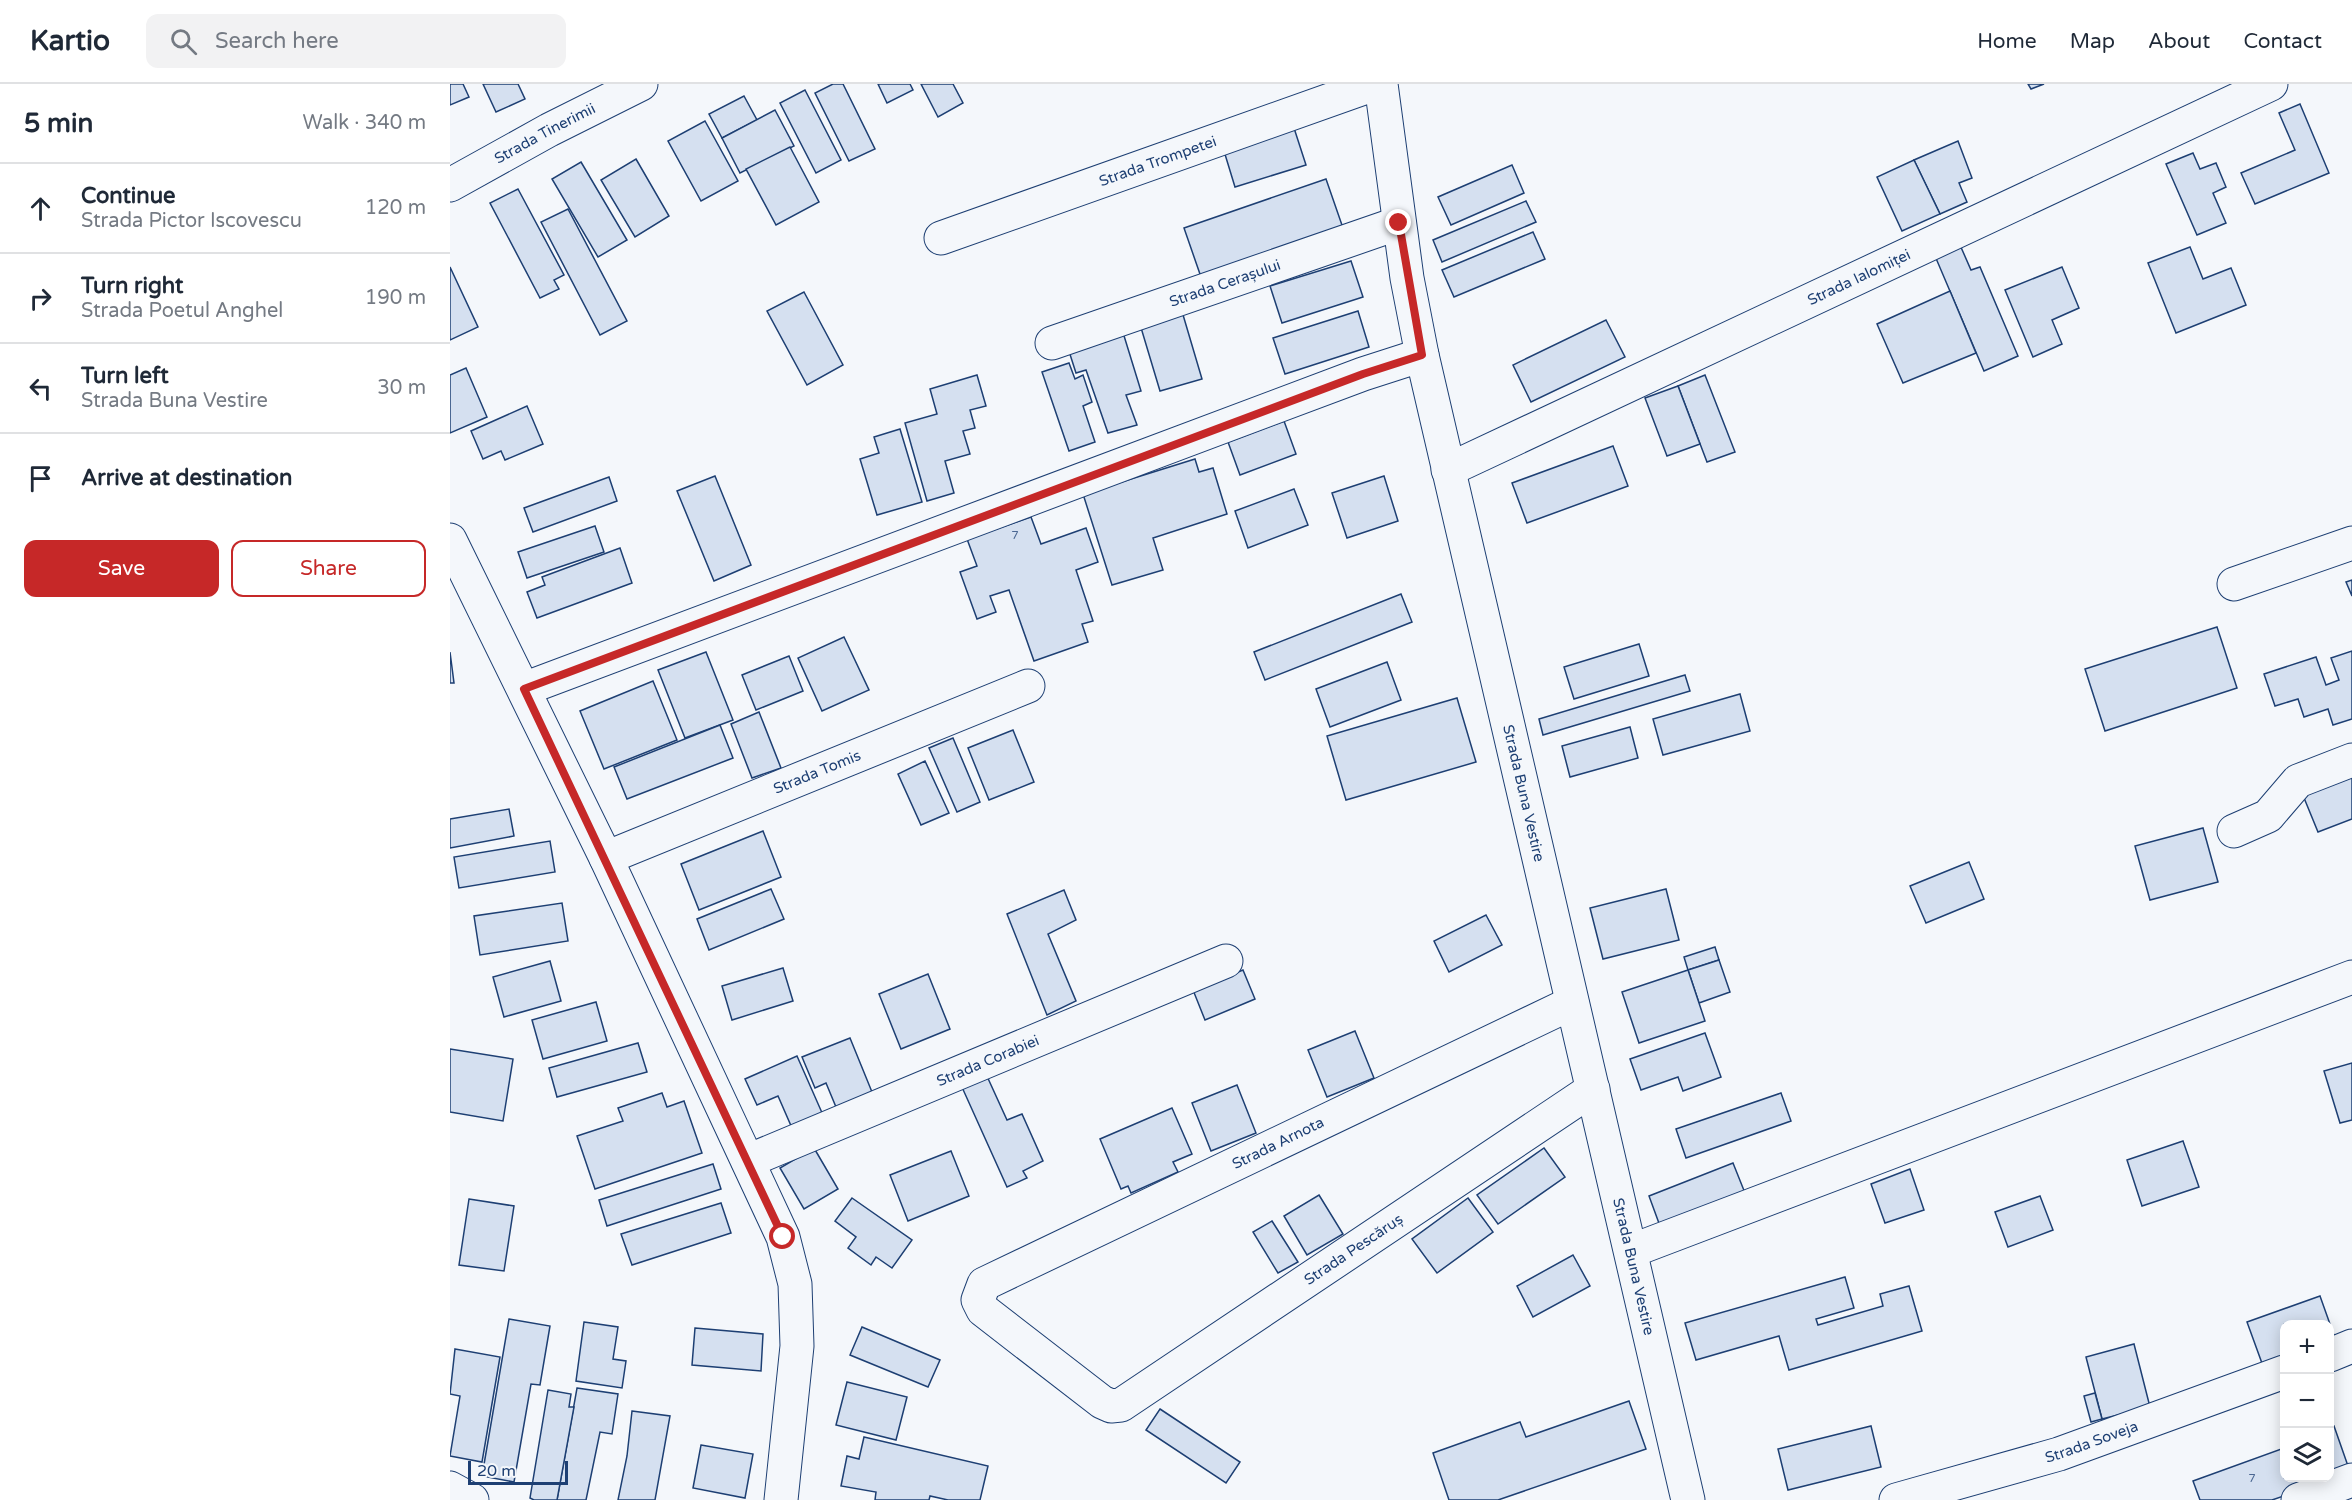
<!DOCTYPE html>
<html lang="en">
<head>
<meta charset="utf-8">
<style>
	:root { --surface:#fff; --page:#f2f2f3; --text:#1f2937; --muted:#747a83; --line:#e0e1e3; --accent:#c62828 }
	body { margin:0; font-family:"Varela Round",sans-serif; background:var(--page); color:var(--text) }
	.controls { position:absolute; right:18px; bottom:18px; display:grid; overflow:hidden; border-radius:12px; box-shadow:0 3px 15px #0003 }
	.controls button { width:54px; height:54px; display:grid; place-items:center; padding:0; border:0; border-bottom:2px solid var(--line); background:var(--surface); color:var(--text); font:30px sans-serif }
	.scale { position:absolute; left:18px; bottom:15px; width:100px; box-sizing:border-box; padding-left:6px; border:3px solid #1d3f73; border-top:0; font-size:16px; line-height:21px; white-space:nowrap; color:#1d3f73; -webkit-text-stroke:4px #f4f7fb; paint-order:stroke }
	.stop { position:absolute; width:18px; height:18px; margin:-14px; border:4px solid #c62828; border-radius:50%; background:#fff }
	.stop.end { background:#c62828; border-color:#fff; box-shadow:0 2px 6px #0008 }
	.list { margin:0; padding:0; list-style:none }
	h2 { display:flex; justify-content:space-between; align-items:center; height:78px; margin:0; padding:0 24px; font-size:26px }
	h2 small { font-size:20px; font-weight:400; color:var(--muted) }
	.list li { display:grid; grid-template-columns:39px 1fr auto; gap:18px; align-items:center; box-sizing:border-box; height:90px; padding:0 24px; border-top:2px solid var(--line) }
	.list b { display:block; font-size:22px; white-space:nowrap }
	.list p { margin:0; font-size:20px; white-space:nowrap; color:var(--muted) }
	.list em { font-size:20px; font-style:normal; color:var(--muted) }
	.actions { display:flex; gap:12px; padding:18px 24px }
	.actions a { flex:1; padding:14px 0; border:2px solid var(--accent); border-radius:12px; text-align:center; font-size:21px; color:var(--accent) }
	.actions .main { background:var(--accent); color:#fff }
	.icon { flex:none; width:33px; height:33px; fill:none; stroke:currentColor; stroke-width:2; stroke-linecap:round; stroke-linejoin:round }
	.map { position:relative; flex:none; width:1902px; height:1416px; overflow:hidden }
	header { display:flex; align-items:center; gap:36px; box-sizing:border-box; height:84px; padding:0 30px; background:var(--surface); border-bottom:2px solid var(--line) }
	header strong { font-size:28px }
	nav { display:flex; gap:33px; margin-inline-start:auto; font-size:21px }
	.search { width:420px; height:54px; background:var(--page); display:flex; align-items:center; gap:15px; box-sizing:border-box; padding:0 21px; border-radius:12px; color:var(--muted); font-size:22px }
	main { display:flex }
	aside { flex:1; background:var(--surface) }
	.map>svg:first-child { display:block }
	.building { fill:#d5e0f0; stroke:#1d3f73; stroke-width:1.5 }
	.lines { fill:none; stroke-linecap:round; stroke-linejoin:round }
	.minor-casing { stroke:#1d3f73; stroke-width:35 }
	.minor { stroke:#f4f7fb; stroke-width:33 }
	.route { stroke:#c62828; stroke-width:8 }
	.labels { text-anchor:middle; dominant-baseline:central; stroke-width:4.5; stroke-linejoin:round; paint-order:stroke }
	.number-label { font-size:12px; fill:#4b6792 }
	.street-label { font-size:15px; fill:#1d3f73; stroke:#f4f7fb }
</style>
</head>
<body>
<header>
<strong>Kartio</strong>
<div class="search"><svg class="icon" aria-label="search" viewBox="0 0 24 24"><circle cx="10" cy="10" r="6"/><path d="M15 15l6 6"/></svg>Search here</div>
<nav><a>Home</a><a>Map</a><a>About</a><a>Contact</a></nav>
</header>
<main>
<aside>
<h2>5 min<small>Walk · 340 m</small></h2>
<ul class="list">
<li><svg class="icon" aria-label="ahead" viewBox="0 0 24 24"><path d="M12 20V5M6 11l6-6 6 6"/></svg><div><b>Continue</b><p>Strada Pictor Iscovescu</p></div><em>120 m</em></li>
<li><svg class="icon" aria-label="right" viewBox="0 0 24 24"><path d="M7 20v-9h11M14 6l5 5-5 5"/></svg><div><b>Turn right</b><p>Strada Poetul Anghel</p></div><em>190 m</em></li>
<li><svg class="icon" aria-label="left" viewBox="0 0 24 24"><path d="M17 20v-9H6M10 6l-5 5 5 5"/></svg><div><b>Turn left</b><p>Strada Buna Vestire</p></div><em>30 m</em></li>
<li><svg class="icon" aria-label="arrive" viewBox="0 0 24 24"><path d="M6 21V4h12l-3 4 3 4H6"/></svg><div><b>Arrive at destination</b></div></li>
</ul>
<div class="actions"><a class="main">Save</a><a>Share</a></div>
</aside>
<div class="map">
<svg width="1902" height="1416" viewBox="0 0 1902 1416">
	<rect width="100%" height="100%" fill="#f4f7fb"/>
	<g class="building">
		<path d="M0,0H13L19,13L0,21Z"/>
		<path d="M33,0H68L75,15L46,28Z"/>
		<path d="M383,0H393L425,65L399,77L365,9Z"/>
		<path d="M428,0H460L463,6L437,19Z"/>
		<path d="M471,0H503L513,19L488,33Z"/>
		<path d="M1578,0H1594L1581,5Z"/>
		<path d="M355,6L391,76L366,89L330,19Z"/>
		<path d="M294,12L307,36L272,54L259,30Z"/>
		<path d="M1850,20L1879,89L1805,120L1791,89L1845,66L1829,29Z"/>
		<path d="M325,26L344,62L290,89L272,54Z"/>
		<path d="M255,37L288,97L251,117L218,57Z"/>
		<path d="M844,44L856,81L785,103L774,67Z"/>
		<path d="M1508,57L1522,94L1509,99L1517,118L1490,130L1464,76Z"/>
		<path d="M340,63L369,118L326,141L296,85Z"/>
		<path d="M1743,69L1750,85L1766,79L1776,103L1763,109L1776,139L1747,151L1716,80Z"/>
		<path d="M186,75L219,132L185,153L151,96Z"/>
		<path d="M1464,76L1490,130L1452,147L1427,93Z"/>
		<path d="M131,78L177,156L148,173L102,95Z"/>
		<path d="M1062,81L1074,109L1001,141L988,113Z"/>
		<path d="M876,95L893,144L751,193L734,144Z"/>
		<path d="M68,105L114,191L104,196L109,205L90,214L40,119Z"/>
		<path d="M1076,117L1086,138L992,178L983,156Z"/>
		<path d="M118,125L177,237L150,251L91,138Z"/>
		<path d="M1083,148L1095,175L1004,213L992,186Z"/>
		<path d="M1510,161L1521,186L1530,183L1568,272L1534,287L1485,172Z"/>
		<path d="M1740,163L1753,195L1781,184L1796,221L1726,249L1698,179Z"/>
		<path d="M901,177L913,213L832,239L820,202Z"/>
		<path d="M0,183L28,243L0,256Z"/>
		<path d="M1612,183L1629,224L1602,236L1612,260L1583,273L1555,206Z"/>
		<path d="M1500,207L1526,269L1453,299L1427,240Z"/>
		<path d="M354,208L393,281L357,301L317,227Z"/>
		<path d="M731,224L752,295L710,307L689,237Z"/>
		<path d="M908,227L919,263L835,290L823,254Z"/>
		<path d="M1156,236L1175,273L1081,318L1063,281Z"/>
		<path d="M671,242L691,307L676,311L687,341L658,349L636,286L626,289L617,261Z"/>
		<path d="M619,279L625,295L633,291L642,318L633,322L645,358L619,367L592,288Z"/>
		<path d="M16,284L37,333L0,349V291Z"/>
		<path d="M527,291L536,322L520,326L525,344L513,347L520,370L495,377L504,409L477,417L455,339L487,330L480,305Z"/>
		<path d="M1255,291L1285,368L1257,378L1228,302Z"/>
		<path d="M1228,302L1250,360L1217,372L1195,314Z"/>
		<path d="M77,322L93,360L55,376L51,367L33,375L21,347Z"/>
		<path d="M834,337L846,370L790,391L778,358Z"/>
		<path d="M450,345L472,418L427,431L410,375L429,369L424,353Z"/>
		<path d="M1163,362L1178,402L1077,439L1062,399Z"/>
		<path d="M745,375L749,388L763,384L777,430L703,454L713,486L662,501L633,410Z"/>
		<path d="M265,392L301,481L264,497L227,407Z"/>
		<path d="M934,392L948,437L897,454L882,409Z"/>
		<path d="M159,393L167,417L83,448L74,424Z"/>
		<path d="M844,405L858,441L798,464L785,427Z"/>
		<path d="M581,433L591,460L636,444L648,478L626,486L643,537L632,540L638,558L584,577L559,506L540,512L546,528L527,535L510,488L527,482L517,455Z"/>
		<path d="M145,442L154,468L77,494L68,468Z"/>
		<path d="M170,464L182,499L87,534L77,508L95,501L92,493Z"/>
		<path d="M1902,496V512L1896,498Z"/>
		<path d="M951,510L962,538L815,596L804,568Z"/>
		<path d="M1767,543L1787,604L1655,647L1635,585Z"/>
		<path d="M394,553L419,606L372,627L348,574Z"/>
		<path d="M1189,560L1199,592L1124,615L1114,583Z"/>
		<path d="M1902,567V635L1883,641L1878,625L1854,633L1848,615L1825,622L1814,590L1866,573L1876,601L1889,596L1881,574Z"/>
		<path d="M0,568L4,599H0Z"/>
		<path d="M256,568L283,636L235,654L208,586Z"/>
		<path d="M339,572L353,607L306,626L292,591Z"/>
		<path d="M937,578L951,616L880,643L866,605Z"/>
		<path d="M1235,591L1240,607L1093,651L1089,635Z"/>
		<path d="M203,597L227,656L154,685L130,627Z"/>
		<path d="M1290,610L1300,647L1213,671L1203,635Z"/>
		<path d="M1007,614L1026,678L896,716L877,652Z"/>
		<path d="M309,628L331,684L302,694L281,640Z"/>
		<path d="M270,641L283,674L177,715L164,683Z"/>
		<path d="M1180,643L1188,674L1120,693L1112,662Z"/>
		<path d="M563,646L584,698L539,716L518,664Z"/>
		<path d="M503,654L530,718L507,728L479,664Z"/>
		<path d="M475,677L499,729L471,741L448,690Z"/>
		<path d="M1902,690V735L1868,748L1852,709Z"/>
		<path d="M59,725L64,752L0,764V735Z"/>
		<path d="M1753,744L1768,798L1700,816L1685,762Z"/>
		<path d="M313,747L331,793L249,826L231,780Z"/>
		<path d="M100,757L105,788L9,804L4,773Z"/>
		<path d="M1519,778L1534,815L1476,839L1460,802Z"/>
		<path d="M321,805L334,835L259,866L247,835Z"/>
		<path d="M1216,805L1229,856L1153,875L1140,824Z"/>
		<path d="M614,806L626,836L598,850L626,917L597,931L557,830Z"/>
		<path d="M112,819L118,857L30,871L24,832Z"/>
		<path d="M1036,831L1052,861L999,888L984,857Z"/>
		<path d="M1265,863L1269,876L1238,886L1234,873Z"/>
		<path d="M1269,876L1280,908L1249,919L1238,886Z"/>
		<path d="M100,877L111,917L54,933L43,893Z"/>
		<path d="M333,884L343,917L282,936L272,902Z"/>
		<path d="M793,886L805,915L755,936L743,906Z"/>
		<path d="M1238,886L1255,937L1189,959L1172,908Z"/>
		<path d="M478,890L500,945L451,965L429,910Z"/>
		<path d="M146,918L157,957L93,975L82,936Z"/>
		<path d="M905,947L924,994L877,1013L858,966Z"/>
		<path d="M1255,949L1271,993L1233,1007L1228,993L1191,1006L1180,975Z"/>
		<path d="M400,954L422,1008L386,1023L376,999L365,1004L352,973Z"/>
		<path d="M188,959L197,988L107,1013L99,984Z"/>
		<path d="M0,965L63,975L53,1037L0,1028Z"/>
		<path d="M347,972L373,1031L342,1044L328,1012L307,1021L295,995Z"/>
		<path d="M1902,979V1036L1890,1039L1874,987Z"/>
		<path d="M536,990L557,1036L572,1030L593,1077L573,1087L577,1094L557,1103L511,1001Z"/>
		<path d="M787,1001L806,1049L761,1067L742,1019Z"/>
		<path d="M212,1009L217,1023L234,1017L252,1069L145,1105L127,1052L173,1037L168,1024Z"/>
		<path d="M1331,1009L1341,1037L1236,1074L1226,1045Z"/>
		<path d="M722,1024L742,1070L723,1078L728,1088L681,1109L678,1102L671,1105L650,1055Z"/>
		<path d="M1733,1057L1749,1103L1692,1122L1677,1076Z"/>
		<path d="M364,1064L388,1105L354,1125L330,1084Z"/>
		<path d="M1094,1064L1115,1093L1048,1140L1027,1111Z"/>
		<path d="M501,1067L519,1112L458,1137L440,1091Z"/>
		<path d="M1283,1079L1295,1109L1210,1142L1199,1112Z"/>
		<path d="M263,1080L271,1105L157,1142L149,1116Z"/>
		<path d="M1460,1085L1474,1126L1435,1139L1421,1100Z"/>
		<path d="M869,1111L893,1150L857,1171L834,1132Z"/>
		<path d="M1590,1112L1603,1146L1558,1163L1545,1128Z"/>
		<path d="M402,1114L462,1156L442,1184L426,1173L421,1181L398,1164L406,1153L385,1137Z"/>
		<path d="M1018,1114L1043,1148L987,1189L962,1155Z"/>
		<path d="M19,1115L64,1122L54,1187L9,1181Z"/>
		<path d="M271,1119L281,1149L182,1181L171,1150Z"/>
		<path d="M822,1137L848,1178L828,1189L803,1148Z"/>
		<path d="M1123,1171L1140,1202L1083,1233L1067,1202Z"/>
		<path d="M1395,1193L1404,1224L1366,1235L1368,1241L1433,1222L1430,1210L1459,1202L1472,1247L1339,1286L1329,1252L1246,1276L1235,1239Z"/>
		<path d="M1870,1212L1886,1257L1880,1259V1240H1834V1275L1813,1282L1797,1238Z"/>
		<path d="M59,1235L100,1242L90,1301L81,1300L64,1398L32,1392Z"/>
		<path d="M134,1238L168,1243L163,1275L176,1277L172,1304L126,1297Z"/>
		<path d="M412,1243L490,1276L478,1303L400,1271Z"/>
		<path d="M245,1244L313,1250L311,1287L242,1281Z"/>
		<path d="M1684,1260L1700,1323L1652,1335L1636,1273Z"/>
		<path d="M5,1265L50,1273L32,1378L0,1372L10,1312L0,1310Z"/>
		<path d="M397,1298L457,1313L446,1356L386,1341Z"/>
		<path d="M127,1304L168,1310L162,1350L150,1348L136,1416H107Z"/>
		<path d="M98,1306L121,1310L119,1323H124L107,1416H84L80,1414Z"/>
		<path d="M1645,1309L1652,1335L1641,1338L1634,1312Z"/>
		<path d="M1179,1317L1196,1365L1048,1416H999L983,1369L1070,1338L1076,1353Z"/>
		<path d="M710,1325L790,1378L776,1399L696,1346Z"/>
		<path d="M182,1327L220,1332L205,1416H168L177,1372Z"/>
		<path d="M1421,1342L1431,1383L1338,1406L1328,1365Z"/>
		<path d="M1884,1342L1898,1382L1880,1388V1344Z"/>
		<path d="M414,1353L538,1382L530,1416H498L480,1412L479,1416H425L426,1408L391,1402L397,1372L409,1375Z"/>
		<path d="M251,1361L303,1370L295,1414L243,1404Z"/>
		<path d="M1834,1364V1394H1853L1857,1404L1822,1416H1750L1743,1397Z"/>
	</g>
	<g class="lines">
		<g class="minor-casing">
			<g id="minor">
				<path id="s1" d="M931,0L957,194L972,271L1238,1416"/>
				<path id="s2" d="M0,101L99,46L191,0"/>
				<path id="s3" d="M491,154L925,0"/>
				<path id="s4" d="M602,259L949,139"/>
				<path id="s5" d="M998,386L1821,0"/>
				<path d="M0,456L156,774L333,1153L345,1200L347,1262L331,1416"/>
				<path d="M1784,500L1902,459"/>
				<path d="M74,605L913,290L972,271"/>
				<path d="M1784,747L1818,732L1848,697L1902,676"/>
				<path id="s6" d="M156,774L578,602"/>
				<path id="s7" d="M1122,919L534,1200L528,1216L533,1226L652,1318L661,1322L671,1321L1143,1005"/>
				<path id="s8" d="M298,1077L776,877"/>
				<path d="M1181,1167L1902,893"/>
				<path d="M1880,1271L1902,1262"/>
				<path d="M0,1404L22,1416"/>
				<path id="s9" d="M1446,1416L1609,1370L1834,1288"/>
				<path d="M1848,1416L1902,1396"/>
			</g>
		</g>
		<use href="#minor" class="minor"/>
	</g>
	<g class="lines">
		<path class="route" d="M333,1153L74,605L913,290L972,271L949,139"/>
	</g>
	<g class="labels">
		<g class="number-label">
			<text x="565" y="451">7</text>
			<text x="1802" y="1394">7</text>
		</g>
		<g class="street-label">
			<text stroke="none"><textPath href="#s2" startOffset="108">Strada Tinerimii</textPath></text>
			<text stroke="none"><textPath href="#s3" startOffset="230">Strada Trompetei</textPath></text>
			<text stroke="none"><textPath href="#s5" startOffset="454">Strada Ialomiței</textPath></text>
			<text stroke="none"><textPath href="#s4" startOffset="183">Strada Cerașului</textPath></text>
			<text stroke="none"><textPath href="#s6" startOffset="228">Strada Tomis</textPath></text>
			<text stroke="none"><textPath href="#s1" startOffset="724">Strada Buna Vestire</textPath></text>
			<text stroke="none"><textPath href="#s8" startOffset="260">Strada Corabiei</textPath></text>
			<text transform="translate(828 1059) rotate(-26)">Strada Arnota</text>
			<text stroke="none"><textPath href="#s7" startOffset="1130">Strada Pescăruș</textPath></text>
			<text stroke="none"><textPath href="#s1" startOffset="1210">Strada Buna Vestire</textPath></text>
			<text stroke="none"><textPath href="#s9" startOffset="204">Strada Soveja</textPath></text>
		</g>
	</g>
</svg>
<div class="controls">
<button>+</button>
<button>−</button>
<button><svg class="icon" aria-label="layers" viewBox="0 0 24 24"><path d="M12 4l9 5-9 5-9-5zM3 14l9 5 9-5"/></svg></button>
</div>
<div class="scale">20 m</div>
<div class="stop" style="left:333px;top:1153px"></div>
<div class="stop end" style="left:949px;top:139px"></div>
</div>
</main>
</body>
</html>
